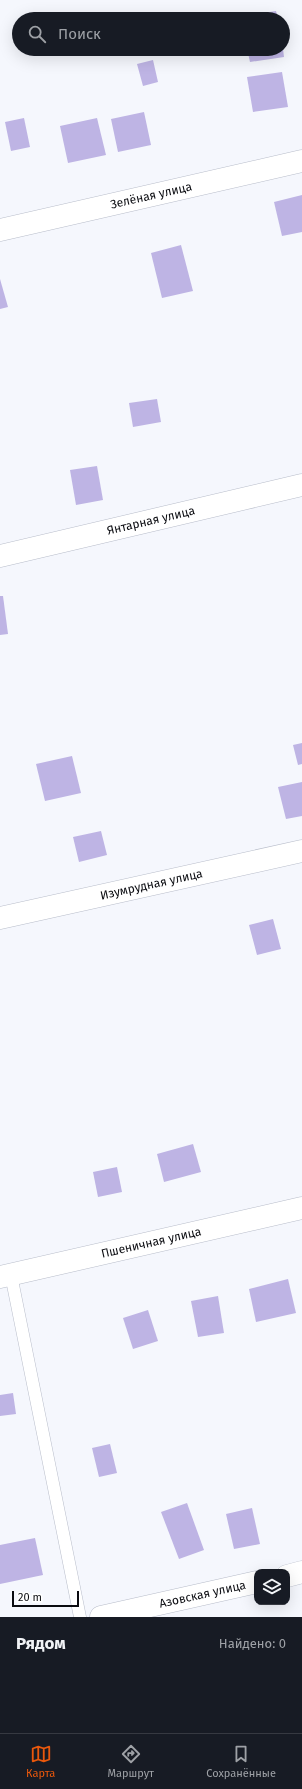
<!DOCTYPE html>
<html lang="ru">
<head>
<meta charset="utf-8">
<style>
	:root { --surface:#171b24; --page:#242831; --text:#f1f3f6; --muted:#9ea1a6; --line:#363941; --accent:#ea580c }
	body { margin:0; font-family:"Fira Sans",sans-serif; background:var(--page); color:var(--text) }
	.controls { position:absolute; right:12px; bottom:12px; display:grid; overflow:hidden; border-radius:8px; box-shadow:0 4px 16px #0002 }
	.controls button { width:36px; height:36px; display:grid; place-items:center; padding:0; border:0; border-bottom:1px solid var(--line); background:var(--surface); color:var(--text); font:20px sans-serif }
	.scale { position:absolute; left:12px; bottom:10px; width:67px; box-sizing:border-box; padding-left:4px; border:2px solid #0a0b10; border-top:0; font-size:11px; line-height:14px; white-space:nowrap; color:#0a0b10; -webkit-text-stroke:3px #fff; paint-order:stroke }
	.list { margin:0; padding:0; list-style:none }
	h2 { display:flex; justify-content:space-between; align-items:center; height:52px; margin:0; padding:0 16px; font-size:17px }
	h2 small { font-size:13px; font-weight:400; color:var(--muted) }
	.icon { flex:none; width:22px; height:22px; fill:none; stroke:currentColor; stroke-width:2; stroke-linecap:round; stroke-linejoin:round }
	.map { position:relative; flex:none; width:302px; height:1617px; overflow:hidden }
	.search { position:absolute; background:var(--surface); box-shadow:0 4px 16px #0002; left:12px; right:12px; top:12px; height:44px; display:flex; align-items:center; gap:10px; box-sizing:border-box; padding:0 14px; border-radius:22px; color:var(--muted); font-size:15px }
	.sheet { height:116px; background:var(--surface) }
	nav { display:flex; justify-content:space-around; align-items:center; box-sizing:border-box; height:56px; border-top:1px solid var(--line); background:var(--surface); font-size:11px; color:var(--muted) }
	nav a { display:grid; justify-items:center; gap:2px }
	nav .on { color:var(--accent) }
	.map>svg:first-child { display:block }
	.building { fill:#beb4e4 }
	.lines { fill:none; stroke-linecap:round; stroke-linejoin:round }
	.service-casing { stroke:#b8bdca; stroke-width:13 }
	.minor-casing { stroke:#b8bdca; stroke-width:23 }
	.service { stroke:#fff; stroke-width:12 }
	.minor { stroke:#fff; stroke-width:22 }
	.labels { text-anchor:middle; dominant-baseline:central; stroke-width:4; stroke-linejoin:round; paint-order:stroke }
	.street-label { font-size:12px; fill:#0a0b10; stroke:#fff }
</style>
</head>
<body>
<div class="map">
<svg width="302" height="1617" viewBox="0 0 302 1617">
	<rect width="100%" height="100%" fill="#f5f7fd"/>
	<g class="building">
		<path d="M276,11L278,19H242V16Z"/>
		<path d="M247,49H283L284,57L250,62Z"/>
		<path d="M153,60L158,82L143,86L137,64Z"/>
		<path d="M282,72L288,107L253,112L247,77Z"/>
		<path d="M144,112L151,145L118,152L111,119Z"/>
		<path d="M24,118L30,147L11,151L5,122Z"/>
		<path d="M97,118L106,155L68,163L60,126Z"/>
		<path d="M302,195V232L282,236L274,202Z"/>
		<path d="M181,245L193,291L162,298L151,253Z"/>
		<path d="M0,279L8,307L0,309Z"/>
		<path d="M157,399L161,422L133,427L129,403Z"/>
		<path d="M97,466L103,500L76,505L70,470Z"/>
		<path d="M0,596H3L8,634L0,635Z"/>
		<path d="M302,743V764L298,765L293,745Z"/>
		<path d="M72,756L81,793L45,801L36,764Z"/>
		<path d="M302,782V816L286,819L278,787Z"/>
		<path d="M101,831L107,855L79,862L73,837Z"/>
		<path d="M273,919L281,949L257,955L249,925Z"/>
		<path d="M193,1144L201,1172L164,1182L157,1154Z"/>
		<path d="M117,1167L122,1192L98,1197L93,1172Z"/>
		<path d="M288,1279L296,1313L256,1322L249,1289Z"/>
		<path d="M218,1296L224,1333L198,1337L191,1301Z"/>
		<path d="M148,1310L158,1341L133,1349L123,1318Z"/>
		<path d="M13,1393L16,1414L0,1416V1395Z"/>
		<path d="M110,1444L117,1473L99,1477L92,1448Z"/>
		<path d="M187,1503L204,1550L179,1559L161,1512Z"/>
		<path d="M252,1508L260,1544L234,1549L226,1514Z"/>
		<path d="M35,1538L43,1575L0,1584V1545Z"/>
	</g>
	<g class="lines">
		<g class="service-casing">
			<path id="service" d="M11,1275L80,1617"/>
		</g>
		<g class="minor-casing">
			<g id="minor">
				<path id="s1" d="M0,230L302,161"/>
				<path id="s2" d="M0,556L302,485"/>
				<path id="s3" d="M0,918L302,851"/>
				<path id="s4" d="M0,1277L302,1208"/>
				<path d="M287,1576L302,1572"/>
				<path id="s5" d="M101,1617L257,1582"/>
			</g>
		</g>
		<use href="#service" class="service"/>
		<use href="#minor" class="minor"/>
	</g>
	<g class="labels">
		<g class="street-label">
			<text stroke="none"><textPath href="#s1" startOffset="155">Зелёная улица</textPath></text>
			<text stroke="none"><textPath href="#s2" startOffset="155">Янтарная улица</textPath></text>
			<text stroke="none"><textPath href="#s3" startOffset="155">Изумрудная улица</textPath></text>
			<text stroke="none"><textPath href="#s4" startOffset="155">Пшеничная улица</textPath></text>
			<text stroke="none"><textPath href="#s5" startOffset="104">Азовская улица</textPath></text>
		</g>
	</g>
</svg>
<div class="controls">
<button><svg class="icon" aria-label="layers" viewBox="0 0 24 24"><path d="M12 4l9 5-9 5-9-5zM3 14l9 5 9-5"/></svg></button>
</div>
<div class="scale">20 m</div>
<div class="search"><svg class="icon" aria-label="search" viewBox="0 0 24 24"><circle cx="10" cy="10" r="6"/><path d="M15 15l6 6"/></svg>Поиск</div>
</div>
<section class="sheet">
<h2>Рядом<small>Найдено: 0</small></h2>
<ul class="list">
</ul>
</section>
<nav>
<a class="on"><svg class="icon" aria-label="map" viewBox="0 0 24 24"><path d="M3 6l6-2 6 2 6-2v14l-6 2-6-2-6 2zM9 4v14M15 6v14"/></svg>Карта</a>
<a><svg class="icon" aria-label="directions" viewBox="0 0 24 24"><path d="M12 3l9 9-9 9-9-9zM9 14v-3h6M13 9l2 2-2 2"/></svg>Маршрут</a>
<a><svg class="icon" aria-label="saved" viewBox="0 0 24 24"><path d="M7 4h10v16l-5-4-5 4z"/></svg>Сохранённые</a>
</nav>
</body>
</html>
